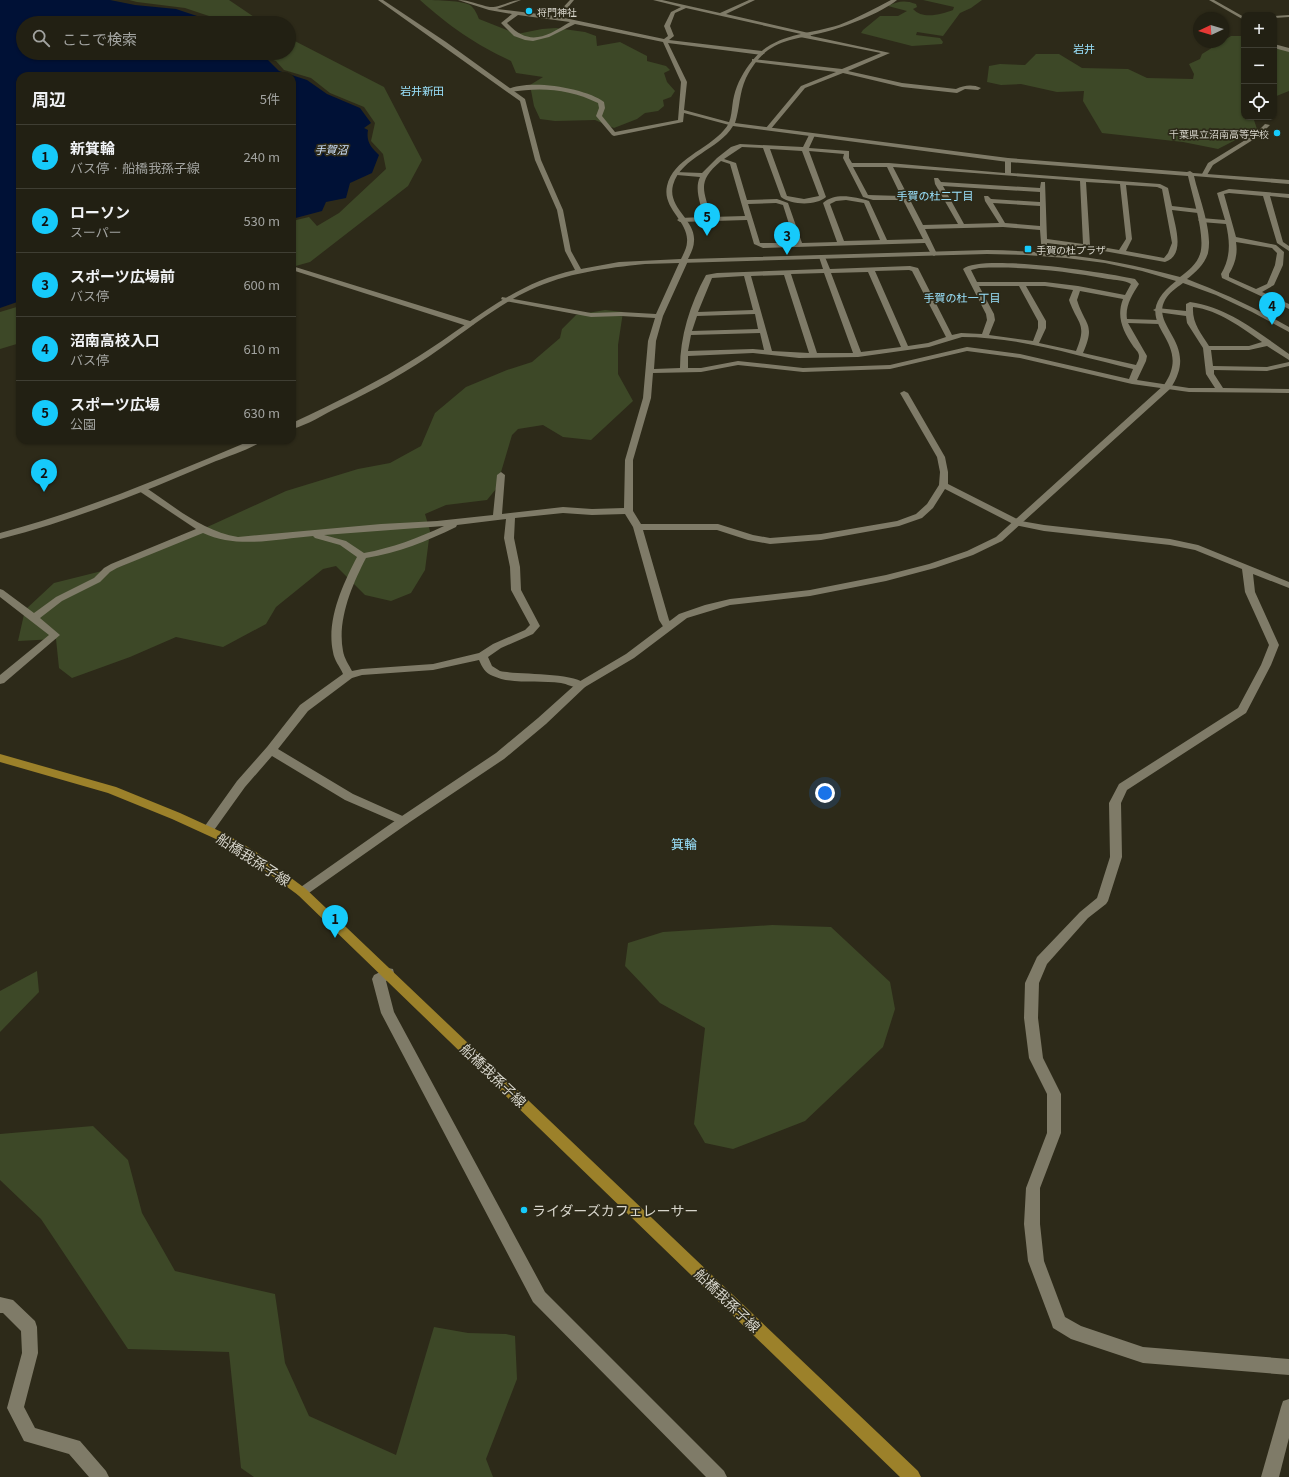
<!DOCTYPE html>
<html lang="ja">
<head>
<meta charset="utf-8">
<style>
	:root { --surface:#222013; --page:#2e2d21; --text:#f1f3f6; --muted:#a2a3a0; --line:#3f3e33; --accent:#16cafb }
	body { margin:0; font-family:Georgia,"Noto Sans JP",serif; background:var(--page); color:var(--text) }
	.controls { position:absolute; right:12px; top:12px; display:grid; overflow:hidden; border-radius:8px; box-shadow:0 1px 3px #0004 }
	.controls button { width:36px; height:36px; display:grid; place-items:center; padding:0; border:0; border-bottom:1px solid var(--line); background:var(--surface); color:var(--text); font:20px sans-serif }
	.compass { position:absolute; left:1193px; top:12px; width:36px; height:36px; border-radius:50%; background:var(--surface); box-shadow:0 1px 3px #0004; rotate:266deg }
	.you { position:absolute; left:825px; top:793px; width:14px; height:14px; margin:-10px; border:3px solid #fff; border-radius:50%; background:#1a73e8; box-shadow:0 0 0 6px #1a73e833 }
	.badge { display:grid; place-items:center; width:26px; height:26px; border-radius:50%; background:var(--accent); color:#111; font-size:13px; font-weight:700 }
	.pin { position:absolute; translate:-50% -33px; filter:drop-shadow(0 1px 2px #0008) }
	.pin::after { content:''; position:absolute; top:21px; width:14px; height:12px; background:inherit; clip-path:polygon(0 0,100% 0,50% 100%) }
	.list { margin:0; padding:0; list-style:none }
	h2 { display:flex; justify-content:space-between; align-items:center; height:52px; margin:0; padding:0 16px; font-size:17px }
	h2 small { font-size:13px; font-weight:400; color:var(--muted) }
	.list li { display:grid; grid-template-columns:26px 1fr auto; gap:12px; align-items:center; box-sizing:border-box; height:64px; padding:0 16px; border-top:1px solid var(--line) }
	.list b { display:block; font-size:15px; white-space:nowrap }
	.list p { margin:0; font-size:13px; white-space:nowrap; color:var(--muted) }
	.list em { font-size:13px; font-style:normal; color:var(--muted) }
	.icon { flex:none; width:22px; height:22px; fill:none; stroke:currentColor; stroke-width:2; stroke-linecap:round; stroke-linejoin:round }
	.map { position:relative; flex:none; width:1289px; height:1477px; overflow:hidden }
	.search { position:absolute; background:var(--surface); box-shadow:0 1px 3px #0004; left:16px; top:16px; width:280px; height:44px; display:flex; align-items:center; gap:10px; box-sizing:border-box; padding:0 14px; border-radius:22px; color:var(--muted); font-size:15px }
	.panel { position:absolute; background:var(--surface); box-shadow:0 1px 3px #0004; left:16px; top:72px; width:280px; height:372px; border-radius:12px }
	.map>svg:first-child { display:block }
	.green { fill:#3d4827 }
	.water { fill:#001136 }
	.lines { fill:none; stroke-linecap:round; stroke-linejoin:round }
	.minor { fill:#7f7b68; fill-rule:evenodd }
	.tertiary { fill:#7f7b68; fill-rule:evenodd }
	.primary { fill:#9c812a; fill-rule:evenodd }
	.poi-dot { fill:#16cafb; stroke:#2d2a19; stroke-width:1.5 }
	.labels { text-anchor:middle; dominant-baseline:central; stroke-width:3.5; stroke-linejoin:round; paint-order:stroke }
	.far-poi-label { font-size:10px; fill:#d7d5cb; stroke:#2d2a19; text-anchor:start }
	.far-neighbourhood-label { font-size:11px; fill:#9ae1fc; stroke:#2d2a19 }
	.far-water-label { font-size:11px; font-style:italic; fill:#cfe3fe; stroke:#2d2a19 }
	.neighbourhood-label { font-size:13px; fill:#9ae1fc; stroke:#2d2a19 }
	.near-street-label { font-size:14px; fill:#d7d5cb; stroke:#2d2a19 }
	.near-poi-label { font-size:14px; fill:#d7d5cb; stroke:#2d2a19; text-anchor:start }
</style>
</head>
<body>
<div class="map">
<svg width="1289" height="1477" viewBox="0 0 1289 1477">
	<rect width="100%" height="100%" fill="#2d2a19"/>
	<g class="green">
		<path d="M129,0H229L263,23H208L207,22L212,17L185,8L137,2Z"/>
		<path d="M420,0C433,0 459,0 470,5C475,9 477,14 479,19L517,34L542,29L556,28L585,32L596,36L597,46L620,42L647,56V61L666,66L670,70L664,73L667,82L675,91L671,97L663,100L664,106L658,111L645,113L637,119L614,128L595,120L555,121L540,119L534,106L530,85L543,77L516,73L511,61C475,44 450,27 420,0Z"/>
		<path d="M923,0H982L971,8L960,13L943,36L917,32L916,35L940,38L943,42L942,44L912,46L861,33L863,30L880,16H898L907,11L888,6C898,1 905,0 916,4L917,7L913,9C923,20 942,14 953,10L954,7Z"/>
		<path d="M1231,36H1244V117H1255L1254,120L1257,129L1218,149L1183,142L1102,133L1083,101L1084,91L1057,92L1021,84L1001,85L987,82L989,66L1000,64L1025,65L1036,54H1059L1082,68L1128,69L1147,78L1193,79L1194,74L1189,64L1200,59L1202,54Z"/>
		<path d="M289,38L384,87L422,160L408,186L310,262L292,267V221L309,217L317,226L339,213L386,169L383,154L371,141L375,123L364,107L330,93L311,78L284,70L276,61L253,53H289Z"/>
		<path d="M1274,47L1289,51V91L1274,97Z"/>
		<path d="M20,306V343L0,349V312Z"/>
		<path d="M605,310L623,312L618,345V374L633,401L591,440L563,437L543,425L518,429L512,435L496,489L487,500L446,505L425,514L430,531L425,570L411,593L391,601L365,595L336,566L323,569L276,607L266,624L223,647L176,637L130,657L72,678L59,668L56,639L18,641L25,610L54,583L122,566L286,491L358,469L390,463L421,446L435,413L466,387L507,370L532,362L560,338L562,329L576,315Z"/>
		<path d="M772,925L831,927L890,982L895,1009L883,1047L805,1121L733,1149L705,1143L694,1124L705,1028L660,1003L625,966L628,943L663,932Z"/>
		<path d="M37,971L39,992L0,1032V991Z"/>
		<path d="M93,1126L128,1160L142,1213L175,1271L275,1294L285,1363L309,1416L396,1455L434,1327L468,1333L506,1334L515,1336L517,1379L486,1459L493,1477H254L241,1468L229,1352L128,1349L41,1219L0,1180V1134Z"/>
	</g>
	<path class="water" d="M0,0H110L135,5L176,9L203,18L202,23H23V53H249L251,56L268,60L279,71L307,80L327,94L360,108L371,123L364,128L368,130C366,142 371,147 379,155L372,173L350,183L346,198L326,202L322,211L292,219V76H20V301L0,308Z"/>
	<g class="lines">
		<g class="minor">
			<path d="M458,0C469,0 479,5 490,7C498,8 511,0 521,0L497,9L555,16L570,0H574L560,17L664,39L668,36L664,26L671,12L681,7L653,0H662L720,13L749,0H755L726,14L813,34L810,36L686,8L675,13L670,26L674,36L669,40L762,51L765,53L762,55L668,43L687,82L684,110L736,124L733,126L684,113L683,122L614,136L612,135L596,116L599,108L598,103C569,89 542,87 510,92L507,90C526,78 587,88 604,102L605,108L602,116L615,132L678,120L681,82L663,42L575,24L549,37L533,41L525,40L514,36L501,23L512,14L489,10ZM518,15L570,22C546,37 529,47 507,23Z"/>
			<path d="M1209,0H1214L1244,17V20Z"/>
			<path d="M1289,15V17L1274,18V16Z"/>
			<path d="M802,34L890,53L848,71L902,83L956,89C964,85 973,84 981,88L978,90L965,89L957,93L902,87L843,73L805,88L770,130H766V128L801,86L836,72L754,62L752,61V59L842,69L881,53L800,37V35Z"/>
			<path d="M1274,44L1289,48V52L1274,48Z"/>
			<path d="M1265,124L1270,125L1259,136L1213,165L1207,175H1203L1202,174L1208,163L1255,134Z"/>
			<path d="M812,133L815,135L809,148L849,151V158L852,163H889L1005,173V160L1008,158L1011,160V173L1160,184L1168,188L1172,206L1198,209L1201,211L1198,213L1172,210C1175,226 1186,255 1165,262L1087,248L1047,243V254L1042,255L1040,230L1003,227L925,229L937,254L934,256L931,254L925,243L763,248L754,244L747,220L680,222L677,220L680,218L704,217C701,205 694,189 700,177L677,175L675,174V172L702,173L717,158L731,147L740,144L803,147L809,135ZM742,147L763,148L781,197C791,205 816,206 826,197L809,151L844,154L843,158L863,197L873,200H903L923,239L887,240L869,201C855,197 835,192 823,203L837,242L802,243L788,203L777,199L747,200L736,163L724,159ZM770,149L802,151L819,196L804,199L787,196ZM721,161L730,164L745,216L711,217C704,190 696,182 721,161ZM853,167H887L901,196L868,195ZM893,167L1080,181L1083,244L1047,239L1045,182H1041L1040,188L941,182L938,178H934L935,184L958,224L923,225ZM1086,182L1120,184L1126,239L1119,250L1090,245ZM1126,185L1157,187L1162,189L1172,243L1168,253L1164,258L1126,251L1132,239ZM943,186L1040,192V202L991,199L988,196H984L985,201L999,223L964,224ZM846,200L864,203L880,240L844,241L830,204L836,201ZM776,203L783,205L795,243H760L748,204ZM993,203L1040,206V226L1005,223Z"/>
			<path d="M1229,189L1289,194V198L1270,196L1283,242L1289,246V251L1277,243L1263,196L1229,193L1224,194L1236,237L1276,245L1284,252L1283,265L1274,285L1262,292L1289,304V309L1222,278L1221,274C1231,257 1230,242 1226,224L1201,222L1198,220L1201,218L1225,220L1217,193ZM1236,242L1272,248L1277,253L1275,265L1267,284L1256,289L1229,277V274C1235,264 1238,254 1236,242Z"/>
			<path d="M822,255L825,257L830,269L910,266L918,268L952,335L961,333L982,334L987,320L986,314L963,269C980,253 1109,273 1135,279L1139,284C1132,295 1125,306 1127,319L1159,320L1163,322L1159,324L1128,323L1147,356L1146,361L1137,380L1189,388H1215L1206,374L1203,348L1187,323L1186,316L1157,312L1153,310L1157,308L1186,311V304L1190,302C1228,307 1259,333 1289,354V360L1267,346L1249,350H1211L1213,366L1267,367L1289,362V366L1267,371L1214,370V374L1223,388L1289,389V393L1189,392L1132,384L1020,358L967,351L890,369L803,372L738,365L701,372L653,373L651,398L633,460V511L641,524H718L753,535L770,538L821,534L897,521L916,514L927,504L939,485L940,472L937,457L900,393L904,391L908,393L945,457L948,472V484L1021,521L1044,525L1170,539L1198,545L1289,582V588L1253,574L1255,592L1279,645L1271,665L1246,713L1127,790L1121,803L1122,857L1108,901L1106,904L1088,918L1047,964L1039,983L1038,1018L1043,1058L1061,1094V1133L1040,1188V1224L1044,1261L1065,1317L1081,1326L1143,1347L1289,1359V1375L1143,1363L1071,1339L1053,1328L1051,1322L1028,1261L1024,1224L1026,1188L1047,1133V1094L1029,1058L1024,1018L1025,983L1037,957L1080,912L1097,898L1110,857L1109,803L1119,784L1238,708L1261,665L1269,645L1245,592L1242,569L1195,550L1170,545L1044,531L1015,525L945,489L933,508L922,518L899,526L821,540L770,544L748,540L717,530H643L669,620L673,626L668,629L664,628L659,620L633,527L625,514L592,515L563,513L515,518L514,538L520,567L521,590L540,626L533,634L501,648L488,657L492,666L500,671C517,675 577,672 586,685L585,687C577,690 568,684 561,683C539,680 513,685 493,676C485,673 482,667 479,660L433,670L362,675L352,678L308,711L278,749L353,794L407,818L409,821L407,824L403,825L345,800L272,756L245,787L212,833L208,834L204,833L202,830L237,781L267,747L300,705L343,674C340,667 334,660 333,652C326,620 343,584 357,557L340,545L315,538L313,536C277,539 237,549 203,533L117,568L110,572L100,582L62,601L40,618L60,635L4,683L0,684V675L49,635L0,597V589L3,590L34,613L56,597L94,578L104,568L111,564L196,529L139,491L138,489L139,487H145C175,507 202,531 238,537L381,524L437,521L493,515L497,475L501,472L505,475L502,514L563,507L592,509L624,508L625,460L643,398L648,341L655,318L621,316L591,317L505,301L501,299L502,297L591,313L621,312L656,314L680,261L686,260L688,261L663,316L656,341L654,369L680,368C680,337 690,304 706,275L717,273L823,269L819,257ZM979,268C1022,266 1066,271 1108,279C1115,280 1125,280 1131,284L1125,295L1078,286L1045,282H977L971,270ZM909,270L912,271L946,337L928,343L908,346L875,271ZM868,272L901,347L861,352L831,273ZM824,273L853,353H817L791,274ZM784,275L809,353L772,351L751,276ZM744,276L753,310L698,312L712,278ZM979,286H1019L1038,321V328L1033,341L989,335L995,320L994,314ZM1026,286H1045L1073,290L1069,300C1077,324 1088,323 1076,351L1039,343L1046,328V321ZM1080,291L1123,299C1116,317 1123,331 1133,346C1135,349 1139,352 1139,356C1139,360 1137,362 1136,365L1083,353C1096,323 1085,326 1077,300ZM1193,307C1219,310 1242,328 1262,342L1249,346H1209C1201,333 1192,323 1193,307ZM755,314L758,329L692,331L697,316ZM760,333L764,350L753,349L688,351L691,335ZM962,337C1020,337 1077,356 1133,369L1129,379L1020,354L967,347L890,365L803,368L738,361L701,368H688V356L753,353L799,358L858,357L929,347ZM506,519L504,538L510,567L511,590L530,625L525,630L493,644L479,653L433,664L362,669L352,671C349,665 344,658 343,651C337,620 352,585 366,558C398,553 427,541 456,527L457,525ZM444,526C418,538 392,548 364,553L346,541L324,535Z"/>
			<path d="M292,266L473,322L474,324L470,326H467L292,270Z"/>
			<path d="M388,968L393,969L394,973L393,977L386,981L394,1012L545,1292L724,1471L727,1477H706L533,1302L381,1013L372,979L374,975Z"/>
			<path d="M0,1297L13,1300L35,1321L37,1327L38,1353L24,1407L35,1428L80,1441L106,1471L109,1477H89L69,1454L24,1441L7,1408L22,1353L21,1331L3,1313H0Z"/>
			<path d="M1289,1399V1438L1279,1477H1261L1281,1407L1283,1401Z"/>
		</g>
		<g class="tertiary">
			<path d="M378,0H383L446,42L525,99L541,160L563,210L571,251L581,269L619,262L681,259C684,253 687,247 687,242C689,221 662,209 667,186C673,159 707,150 724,130C733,121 731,107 734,96C737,83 744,71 752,61C774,33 808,35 839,25C857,18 874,9 891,0H897C881,13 845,27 825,32C788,41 765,40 746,78C739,93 740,108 735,123L1008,158L1187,172L1190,171L1193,173L1289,180V184L1194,176C1199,198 1213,231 1208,253C1205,264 1195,273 1187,279C1223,293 1256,308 1289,327V332L1252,312L1216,295L1183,283C1176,288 1169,293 1165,300C1150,327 1201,344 1170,389L1002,541L973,555L935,568L886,581L810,596L730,605L687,618L634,658L585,687L546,724L504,759L407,824L306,895L302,897L298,895L296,892L298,889L399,818L496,753L538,718L577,683L626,654L679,614L705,605L730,599L810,590L886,575L929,564L967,551L996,537L1164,385C1197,337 1121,324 1176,281L1142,271L1105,263L1066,258L1026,255L987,254L645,264C606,268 566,273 530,290C498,305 470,328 441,348C409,371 374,390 339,407C324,414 308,425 292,429V423C335,403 378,382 419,356C472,323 511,284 575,270L565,251L557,210L535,160L520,101ZM733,126L1008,162L1188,176C1192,195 1206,236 1200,254C1197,264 1188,271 1180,277C1114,259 1055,251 987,250L688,259C691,253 694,247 694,241C696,220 667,208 673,185C682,156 719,150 733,126Z"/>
			<path d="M252,440H263C256,447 227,457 216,461C146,491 75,520 0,539V533C87,510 169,475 252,440Z"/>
		</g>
		<path class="primary" d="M0,754L116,787L180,813L226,834L256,852L306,889L918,1471L921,1477H900L298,895L248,858L218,840L172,819L108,793L0,762Z"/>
	</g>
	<g class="poi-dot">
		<circle cx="529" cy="11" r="4"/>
		<circle cx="1277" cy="133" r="4"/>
		<rect x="1024" y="245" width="8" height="8" rx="2"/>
		<circle cx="524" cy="1210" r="4"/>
	</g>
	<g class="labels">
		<g class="far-poi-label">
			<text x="537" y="11">将門神社</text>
			<text x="1269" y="133" text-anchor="end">千葉県立沼南高等学校</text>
			<text x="1036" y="249">手賀の杜プラザ</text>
		</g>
		<g class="far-neighbourhood-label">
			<text x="1084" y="48">岩井</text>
			<text x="422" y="90">岩井新田</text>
			<text x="935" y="195">手賀の杜二丁目</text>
			<text x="962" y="297">手賀の杜一丁目</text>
		</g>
		<g class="far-water-label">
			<text x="331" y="149">手賀沼</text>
		</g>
		<g class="neighbourhood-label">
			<text x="684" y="843">箕輪</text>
		</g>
		<g class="near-street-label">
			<text transform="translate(254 859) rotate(33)">船橋我孫子線</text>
			<text transform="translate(494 1075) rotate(44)">船橋我孫子線</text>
			<text transform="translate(728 1300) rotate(44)">船橋我孫子線</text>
		</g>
		<g class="near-poi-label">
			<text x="532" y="1210">ライダーズカフェレーサー</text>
		</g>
	</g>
</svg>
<div class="controls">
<button>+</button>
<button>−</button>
<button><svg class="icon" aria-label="locate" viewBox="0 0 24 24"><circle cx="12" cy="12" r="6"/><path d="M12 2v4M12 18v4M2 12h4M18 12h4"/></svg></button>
</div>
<svg class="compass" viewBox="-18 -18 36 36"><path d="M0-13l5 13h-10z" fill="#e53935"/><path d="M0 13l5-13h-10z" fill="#a2a3a0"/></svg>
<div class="you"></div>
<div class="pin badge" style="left:335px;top:938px">1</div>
<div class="pin badge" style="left:44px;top:492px">2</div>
<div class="pin badge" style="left:787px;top:255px">3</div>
<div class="pin badge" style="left:1272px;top:325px">4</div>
<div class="pin badge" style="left:707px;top:236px">5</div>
<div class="search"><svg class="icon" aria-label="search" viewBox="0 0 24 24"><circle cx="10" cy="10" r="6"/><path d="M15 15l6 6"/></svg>ここで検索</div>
<section class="panel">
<h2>周辺<small>5件</small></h2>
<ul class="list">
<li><span class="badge">1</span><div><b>新箕輪</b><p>バス停 · 船橋我孫子線</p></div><em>240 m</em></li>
<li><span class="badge">2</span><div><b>ローソン</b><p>スーパー</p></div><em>530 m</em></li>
<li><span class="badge">3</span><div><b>スポーツ広場前</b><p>バス停</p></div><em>600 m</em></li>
<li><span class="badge">4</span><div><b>沼南高校入口</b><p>バス停</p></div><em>610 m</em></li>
<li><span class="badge">5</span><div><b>スポーツ広場</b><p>公園</p></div><em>630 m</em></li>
</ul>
</section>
</div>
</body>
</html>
